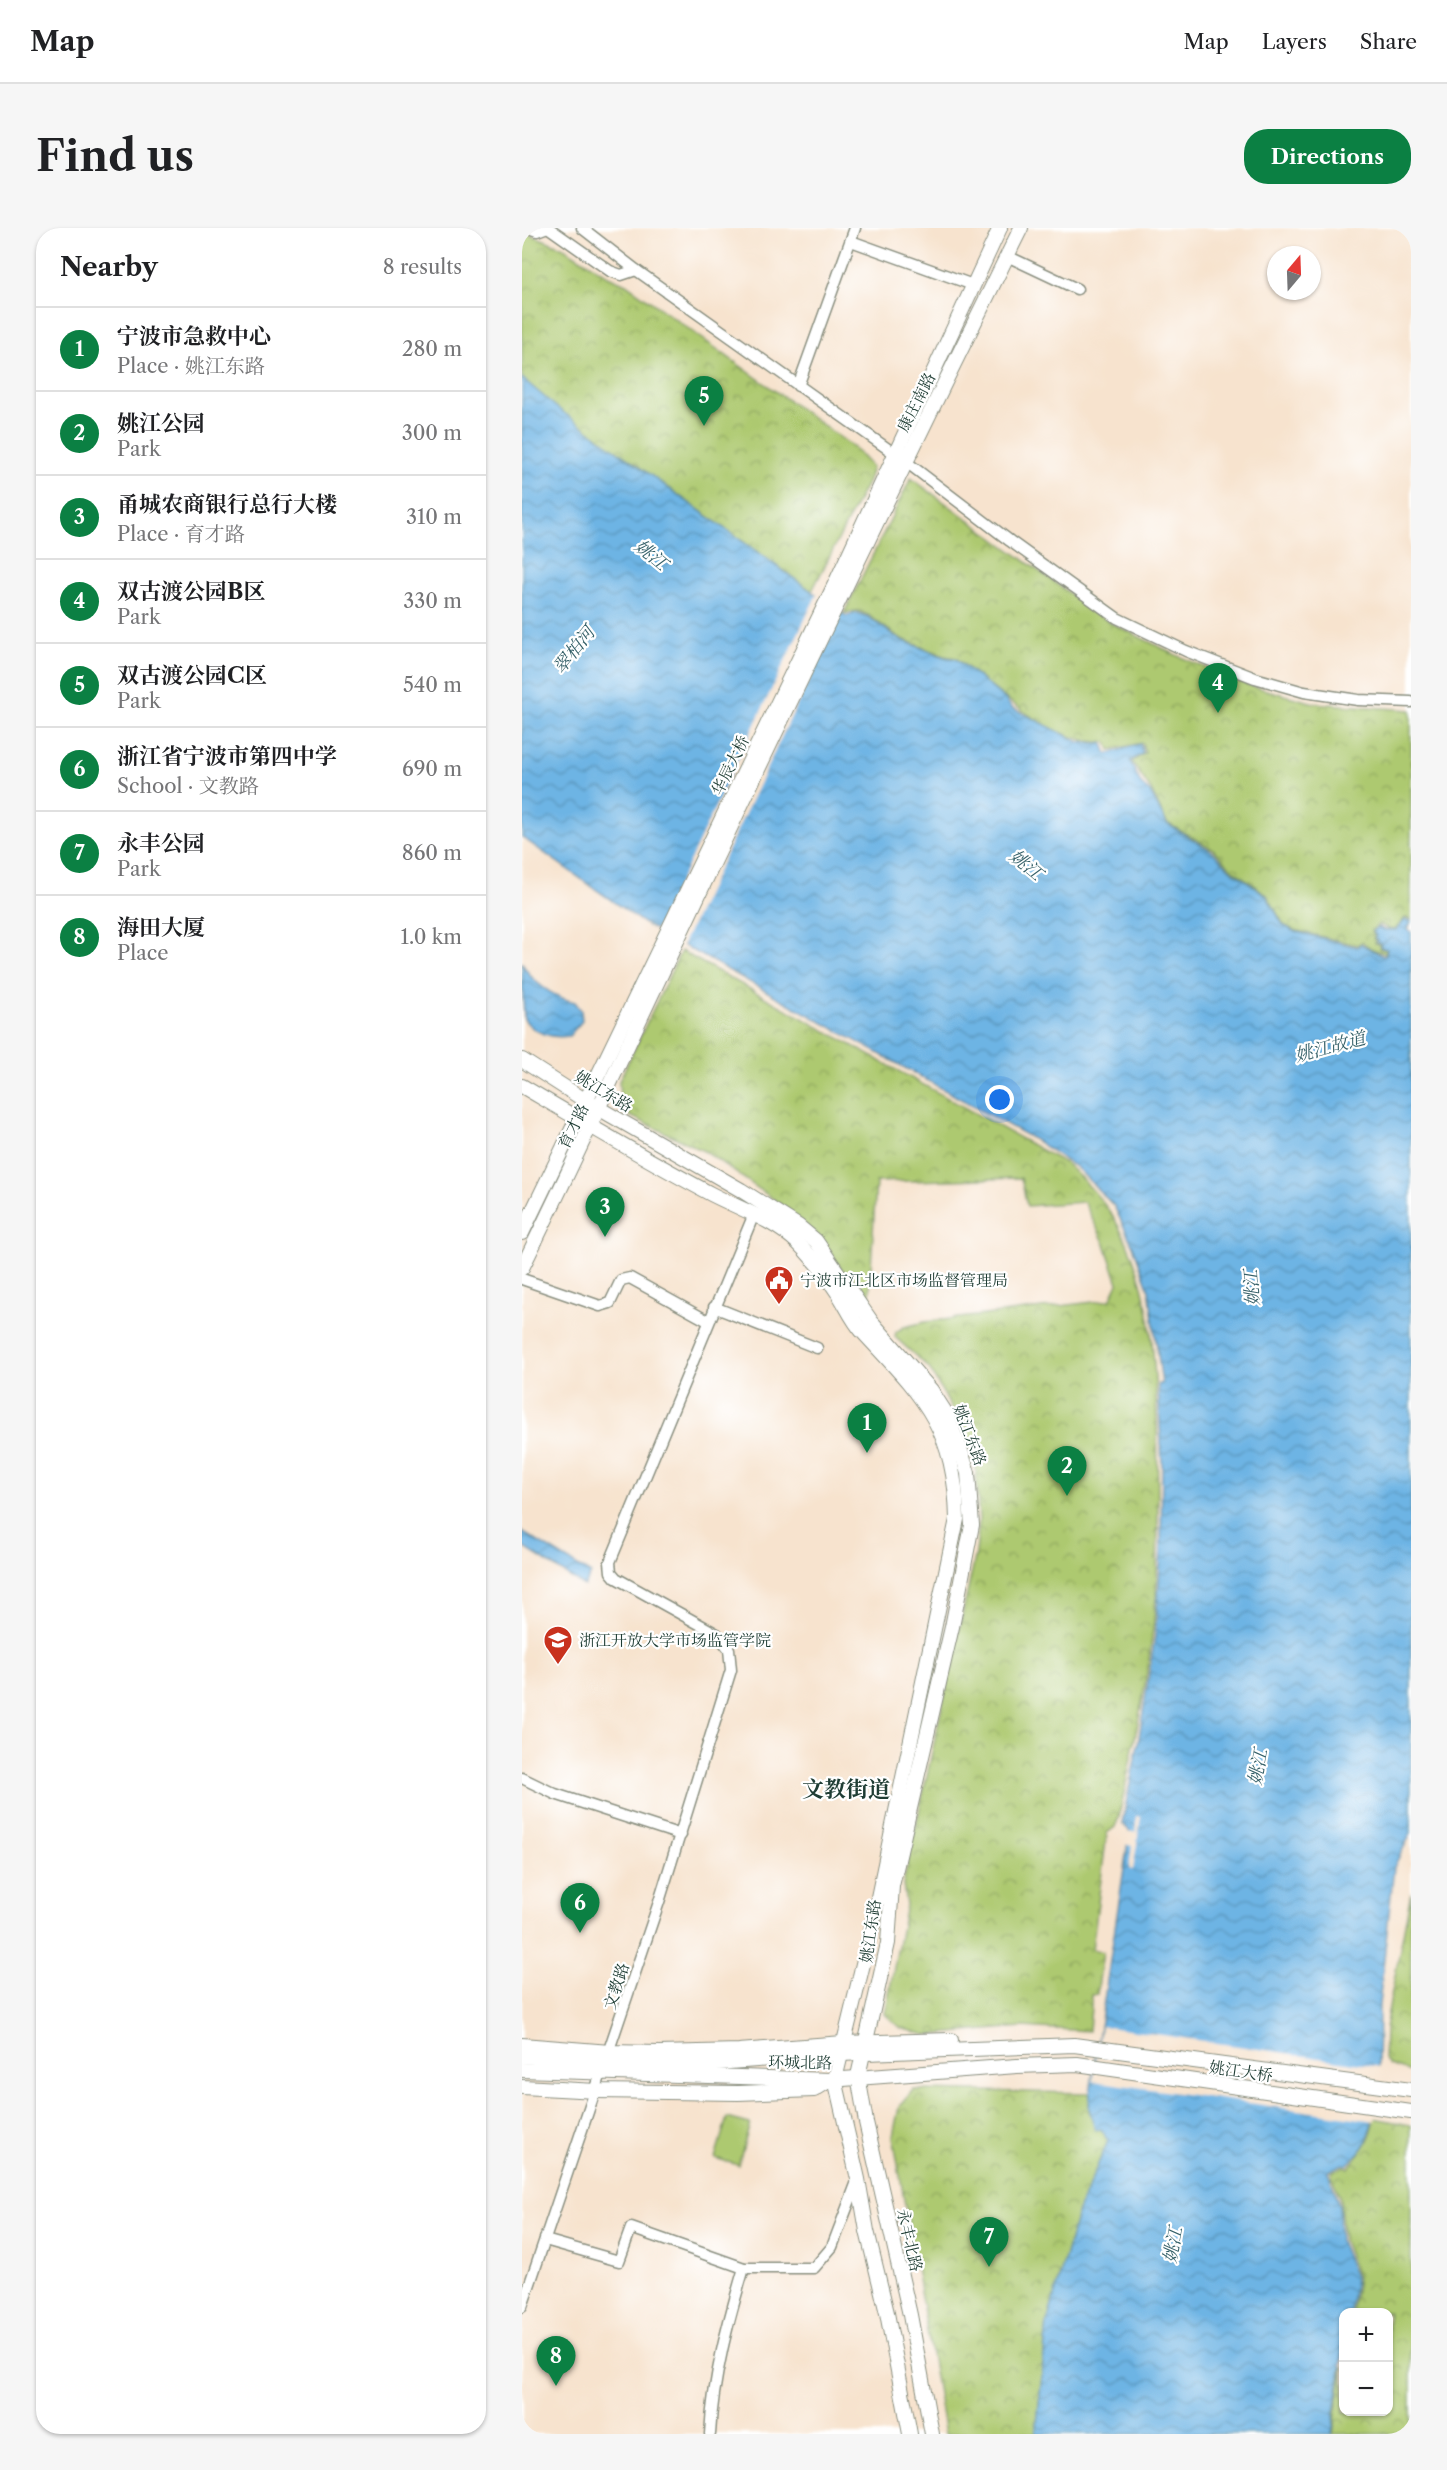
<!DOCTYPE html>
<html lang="en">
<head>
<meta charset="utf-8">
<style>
	:root { --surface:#fff; --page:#f6f6f6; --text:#202124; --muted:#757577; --line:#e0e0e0; --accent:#0b8043 }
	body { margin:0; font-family:"Libre Caslon Text","Noto Serif SC",serif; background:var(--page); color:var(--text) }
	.controls { position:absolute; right:18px; bottom:18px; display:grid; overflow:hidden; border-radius:12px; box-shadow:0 2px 4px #0004 }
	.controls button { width:54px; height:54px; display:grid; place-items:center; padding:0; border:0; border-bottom:2px solid var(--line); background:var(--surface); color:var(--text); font:30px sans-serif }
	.compass { position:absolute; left:745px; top:18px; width:54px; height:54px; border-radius:50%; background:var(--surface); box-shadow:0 2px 4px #0004; rotate:19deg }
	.you { position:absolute; left:478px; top:872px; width:21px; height:21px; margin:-15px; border:4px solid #fff; border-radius:50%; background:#1a73e8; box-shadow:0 0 0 9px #1a73e833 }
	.badge { display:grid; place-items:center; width:39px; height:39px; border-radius:50%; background:var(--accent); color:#fff; font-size:20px; font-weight:700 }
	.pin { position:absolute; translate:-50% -50px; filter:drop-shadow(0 2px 3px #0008) }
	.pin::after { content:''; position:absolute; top:32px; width:21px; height:18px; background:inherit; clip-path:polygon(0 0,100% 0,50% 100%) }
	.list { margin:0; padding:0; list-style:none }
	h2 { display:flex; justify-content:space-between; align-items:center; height:78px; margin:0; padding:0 24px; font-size:26px }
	h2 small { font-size:20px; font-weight:400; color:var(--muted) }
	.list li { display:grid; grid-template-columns:39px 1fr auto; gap:18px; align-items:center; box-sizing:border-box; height:84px; padding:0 24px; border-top:2px solid var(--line) }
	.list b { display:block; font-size:22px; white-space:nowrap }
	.list p { margin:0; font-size:20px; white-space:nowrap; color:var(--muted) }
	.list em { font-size:20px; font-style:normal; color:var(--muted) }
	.map { position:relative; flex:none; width:889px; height:2206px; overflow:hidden; border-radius:24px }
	header { display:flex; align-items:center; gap:36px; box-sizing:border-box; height:84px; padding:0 30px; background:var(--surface); border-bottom:2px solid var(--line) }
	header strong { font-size:28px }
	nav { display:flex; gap:33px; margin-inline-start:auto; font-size:21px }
	.intro { display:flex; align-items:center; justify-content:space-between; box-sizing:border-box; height:144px; padding:0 36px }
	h1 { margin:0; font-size:42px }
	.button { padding:15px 27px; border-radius:24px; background:var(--accent); color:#fff; font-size:21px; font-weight:700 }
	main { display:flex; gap:36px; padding:0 36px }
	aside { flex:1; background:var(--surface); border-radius:24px; box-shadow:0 2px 4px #0004 }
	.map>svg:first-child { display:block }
	.grass { fill:#adc970; stroke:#668352; stroke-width:1.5 }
	.park { fill:url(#park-crowns); stroke:#668352; stroke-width:1.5 }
	.water { fill:url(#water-waves); stroke:#46788c; stroke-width:1.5 }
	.pier { fill:#f7e3ce }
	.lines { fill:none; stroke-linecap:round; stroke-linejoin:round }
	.minor-casing { stroke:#8b9081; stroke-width:13 }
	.major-casing { stroke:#8b9081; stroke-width:16 }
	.minor { stroke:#fff; stroke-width:10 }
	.major { stroke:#fff; stroke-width:14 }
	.labels { text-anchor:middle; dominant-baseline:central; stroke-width:4.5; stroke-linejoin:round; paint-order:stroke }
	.street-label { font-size:16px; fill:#1f3d34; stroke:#fff }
	.poi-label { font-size:16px; fill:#1f3d34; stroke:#fff; text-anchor:start }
	.water-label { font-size:18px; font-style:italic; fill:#366169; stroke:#fff }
	.district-label { font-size:22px; font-weight:bold; fill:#1f3d34; stroke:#fff }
</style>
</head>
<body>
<header>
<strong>Map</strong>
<nav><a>Map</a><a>Layers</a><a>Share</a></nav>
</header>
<div class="intro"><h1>Find us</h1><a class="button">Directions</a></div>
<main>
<aside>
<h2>Nearby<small>8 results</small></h2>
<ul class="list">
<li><span class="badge">1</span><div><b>宁波市急救中心</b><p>Place · 姚江东路</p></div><em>280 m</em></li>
<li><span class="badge">2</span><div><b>姚江公园</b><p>Park</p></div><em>300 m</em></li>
<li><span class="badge">3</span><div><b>甬城农商银行总行大楼</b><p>Place · 育才路</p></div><em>310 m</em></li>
<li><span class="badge">4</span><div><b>双古渡公园B区</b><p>Park</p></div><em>330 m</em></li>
<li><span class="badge">5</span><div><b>双古渡公园C区</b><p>Park</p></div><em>540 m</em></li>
<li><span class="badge">6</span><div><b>浙江省宁波市第四中学</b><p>School · 文教路</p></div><em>690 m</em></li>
<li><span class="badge">7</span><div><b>永丰公园</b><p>Park</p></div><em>860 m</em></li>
<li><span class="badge">8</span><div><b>海田大厦</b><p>Place</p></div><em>1.0 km</em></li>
</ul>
</aside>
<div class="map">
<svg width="889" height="2206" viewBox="0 0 889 2206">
	<defs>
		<pattern id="park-crowns" width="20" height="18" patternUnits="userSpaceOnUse" patternTransform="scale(1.5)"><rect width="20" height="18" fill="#adc970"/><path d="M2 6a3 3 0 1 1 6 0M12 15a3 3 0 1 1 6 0" fill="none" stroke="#8ca45d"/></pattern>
		<pattern id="water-waves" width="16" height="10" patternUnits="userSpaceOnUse" patternTransform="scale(1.5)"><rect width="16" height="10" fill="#6db4e4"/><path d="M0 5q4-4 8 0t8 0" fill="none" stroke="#5994ba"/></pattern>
	</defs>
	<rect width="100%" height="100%" fill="#fff"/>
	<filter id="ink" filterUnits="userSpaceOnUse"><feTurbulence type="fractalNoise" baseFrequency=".0167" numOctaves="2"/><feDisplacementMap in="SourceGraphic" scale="12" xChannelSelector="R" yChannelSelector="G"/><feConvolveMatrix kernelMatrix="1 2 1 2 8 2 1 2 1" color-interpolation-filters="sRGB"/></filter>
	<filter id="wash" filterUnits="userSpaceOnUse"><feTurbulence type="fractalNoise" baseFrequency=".008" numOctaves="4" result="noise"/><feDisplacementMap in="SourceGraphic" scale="24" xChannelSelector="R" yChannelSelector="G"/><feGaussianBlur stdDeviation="1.35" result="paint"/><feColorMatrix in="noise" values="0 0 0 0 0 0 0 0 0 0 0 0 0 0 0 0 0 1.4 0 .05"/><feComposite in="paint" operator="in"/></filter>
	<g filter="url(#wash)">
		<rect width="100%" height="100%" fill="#f7e3ce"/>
		<path class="grass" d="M205,1890L228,1896L216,1937L193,1930Z"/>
		<g class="park">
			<path d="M0,3L42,20L86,48L104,56L330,218L350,239L346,253L290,363L34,179L0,150Z"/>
			<path d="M389,250L587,394L656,428L726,457L792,475L889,482V691L883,690L874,701H867L857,696L849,703L853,707L851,710L854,712L853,715L858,717L857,720L864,722V726L850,721L840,714L835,717L772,702L762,697L744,666L710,641L691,621L645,595L629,562L610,534L623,525L620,515L588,522L585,514C533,518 472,461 434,430L422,428L378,410L346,387L335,383L322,385Z"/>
			<path d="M159,723L543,935C564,954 585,975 598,1001C630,1061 633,1130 635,1196C636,1253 637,1312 634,1369C629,1443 611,1517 597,1589L593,1599L585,1605L570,1721L581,1724L575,1766L570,1767L567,1803L500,1799L405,1807L378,1800L363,1786L384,1677L381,1656L454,1325L457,1293L454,1243L441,1201L407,1140L373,1109L374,1104L382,1099L403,1094L588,1072L596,1055L583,1016L562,974L505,978L499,950L354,954L347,1074L349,1082L346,1083L303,1015L267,982L184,924L106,887L98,873L97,853Z"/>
			<path d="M889,1664V1844L868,1837L862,1831L863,1800Z"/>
			<path d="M391,1862L568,1865L567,1880L586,1913L556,1983L525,2095L514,2206H423L371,1908L377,1879Z"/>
			<path d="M852,1890L889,1897V2206H811L821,2138L822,2184H866V2084H830L835,2049L821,2012L818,1971L809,1944L822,1938L826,1940C839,1924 851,1911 852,1890Z"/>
		</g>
		<g class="water">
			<path d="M0,150L34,179L324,388L335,385L346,389L377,411L422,429L434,431L483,471L490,480L557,514L581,516L585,526L618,516L621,525L608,533L619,556L628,564L645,596L690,623L709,642L744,667L761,697L771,703L835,719L839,716L861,728L864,727L865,721L858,719L859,716L855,714L856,712L853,710L854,708L851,703L857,699L862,702H874L883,692L889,693L886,702L889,704V1605L872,1639L857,1777L856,1849L849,1901L842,1919L825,1937L821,1936L806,1943L817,1977L818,2013L833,2049L828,2084H822L821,2126L810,2206H514L525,2095L556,1983L586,1913L579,1901L573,1902L567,1880L568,1865L604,1627L607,1602L600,1596L616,1516L633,1408L636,1369L639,1322L640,1236L636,1156H640L627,1062L611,1018L592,978L555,940L513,912L123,696L0,609Z"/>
			<path d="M0,734C9,755 33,770 53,774L59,782L60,793L47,808C29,811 12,805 2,791Z"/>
			<path d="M0,1304L69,1346L62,1358L0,1318Z"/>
		</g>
		<g class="pier">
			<path d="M296,364L320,382L159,720L133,705Z"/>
			<path d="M615,1588L619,1589L611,1642L607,1641L610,1618L602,1616L604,1603L613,1604Z"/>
			<path d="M579,1798L859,1839L853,1893L571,1853Z"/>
		</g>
	</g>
	<g filter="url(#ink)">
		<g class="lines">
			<g class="minor-casing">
				<g id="minor">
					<path d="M7,0L15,3L23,0"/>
					<path d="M27,0L88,43L99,47L114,42"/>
					<path d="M60,0L114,42L383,233L488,313L595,390L664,423L733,450L782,464L836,472L889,474"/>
					<path d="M329,13L451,57"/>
					<path d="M485,28L555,61"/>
					<path d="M276,158L333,0"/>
					<path d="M0,1051L78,1078L88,1075L99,1052L108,1050L186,1093"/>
					<path d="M192,1079L295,1120"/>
					<path d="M0,1550L33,1566L159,1607"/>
					<path d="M23,2012L97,2033L109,2000L222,2040H292L310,2019L336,1951"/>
					<path d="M0,2079L137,1674L209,1442L207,1421L195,1406L94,1350L89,1344L88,1334L232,986"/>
					<path d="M188,2206C191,2149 206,2094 222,2040"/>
				</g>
			</g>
			<g class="major-casing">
				<g id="major">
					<path d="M0,832L64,873L219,962L276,998L294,1013L349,1093L409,1162L425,1187L437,1217L446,1245L450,1297L430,1399L370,1658L366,1715L336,1848L344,1894L388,2087L410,2206"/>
					<path d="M0,858C63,895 125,932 189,966C218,981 252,992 276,1015C291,1030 304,1047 316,1065C324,1077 330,1092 340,1103C400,1168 433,1197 435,1291L349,1703L313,1851L336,1951L345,2003L365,2085L388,2206"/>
					<path d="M0,1005L313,356L478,0"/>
					<path d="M0,1040C50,939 96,837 144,736C260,489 378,244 499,0"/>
					<path d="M0,1817L88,1824L137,1825L217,1823L321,1815L429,1812"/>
					<path d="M0,1828L84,1835H194L318,1826L552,1817L889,1862"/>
					<path d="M0,1842L308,1852L495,1838L555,1836L889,1884"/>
					<path d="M0,1859L75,1863L216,1865L292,1862L308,1852"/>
				</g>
			</g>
			<use href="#minor" class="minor"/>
			<use href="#major" class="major"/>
		</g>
	</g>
	<defs>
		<g id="civic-pin" transform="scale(1.5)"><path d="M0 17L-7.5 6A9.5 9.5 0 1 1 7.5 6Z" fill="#c8321e" stroke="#fff"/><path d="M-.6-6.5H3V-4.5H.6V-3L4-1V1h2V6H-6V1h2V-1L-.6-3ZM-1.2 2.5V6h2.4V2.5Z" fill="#fff"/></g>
		<g id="school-pin" transform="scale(1.5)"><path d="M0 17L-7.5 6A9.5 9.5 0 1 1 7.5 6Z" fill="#c8321e" stroke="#fff"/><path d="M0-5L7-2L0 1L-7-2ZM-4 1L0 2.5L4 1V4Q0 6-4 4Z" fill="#fff"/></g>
	</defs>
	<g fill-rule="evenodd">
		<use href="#civic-pin" x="257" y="1052"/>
		<use href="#school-pin" x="36" y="1412"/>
	</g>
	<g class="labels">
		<g class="street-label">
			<text transform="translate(394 174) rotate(-63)">康庄南路</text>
			<text transform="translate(208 537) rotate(-64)">华辰大桥</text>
			<text transform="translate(82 863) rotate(31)">姚江东路</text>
			<text transform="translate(51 898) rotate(-64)">育才路</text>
			<text transform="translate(448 1207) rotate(69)">姚江东路</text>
			<text transform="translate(348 1703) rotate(-82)">姚江东路</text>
			<text transform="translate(94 1758) rotate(-72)">文教路</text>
			<text transform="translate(278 1834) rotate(1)">环城北路</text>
			<text transform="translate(719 1843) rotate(8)">姚江大桥</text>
			<text transform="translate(388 2012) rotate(77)">永丰北路</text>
		</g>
		<g class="poi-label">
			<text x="278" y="1052">宁波市江北区市场监督管理局</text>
			<text x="57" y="1412">浙江开放大学市场监管学院</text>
		</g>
		<g class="water-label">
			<text transform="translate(129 327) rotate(40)">姚江</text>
			<text transform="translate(52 422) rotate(-51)">翠柏河</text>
			<text transform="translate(504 637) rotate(40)">姚江</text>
			<text transform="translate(808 819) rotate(-15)">姚江故道</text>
			<text transform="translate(730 1060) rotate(-94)">姚江</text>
			<text transform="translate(736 1539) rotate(-80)">姚江</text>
			<text transform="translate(651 2017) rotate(-80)">姚江</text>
		</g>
		<g class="district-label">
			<text x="324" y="1561">文教街道</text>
		</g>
	</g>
</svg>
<div class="controls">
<button>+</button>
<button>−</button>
</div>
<svg class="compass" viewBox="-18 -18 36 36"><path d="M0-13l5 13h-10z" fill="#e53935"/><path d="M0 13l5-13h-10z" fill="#757577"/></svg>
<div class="you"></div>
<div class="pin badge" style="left:345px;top:1225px">1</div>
<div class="pin badge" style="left:545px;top:1268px">2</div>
<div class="pin badge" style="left:83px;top:1009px">3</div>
<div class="pin badge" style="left:696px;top:485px">4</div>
<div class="pin badge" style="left:182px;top:198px">5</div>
<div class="pin badge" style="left:58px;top:1705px">6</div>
<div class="pin badge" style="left:467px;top:2039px">7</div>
<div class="pin badge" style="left:34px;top:2158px">8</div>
</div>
</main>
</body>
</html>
